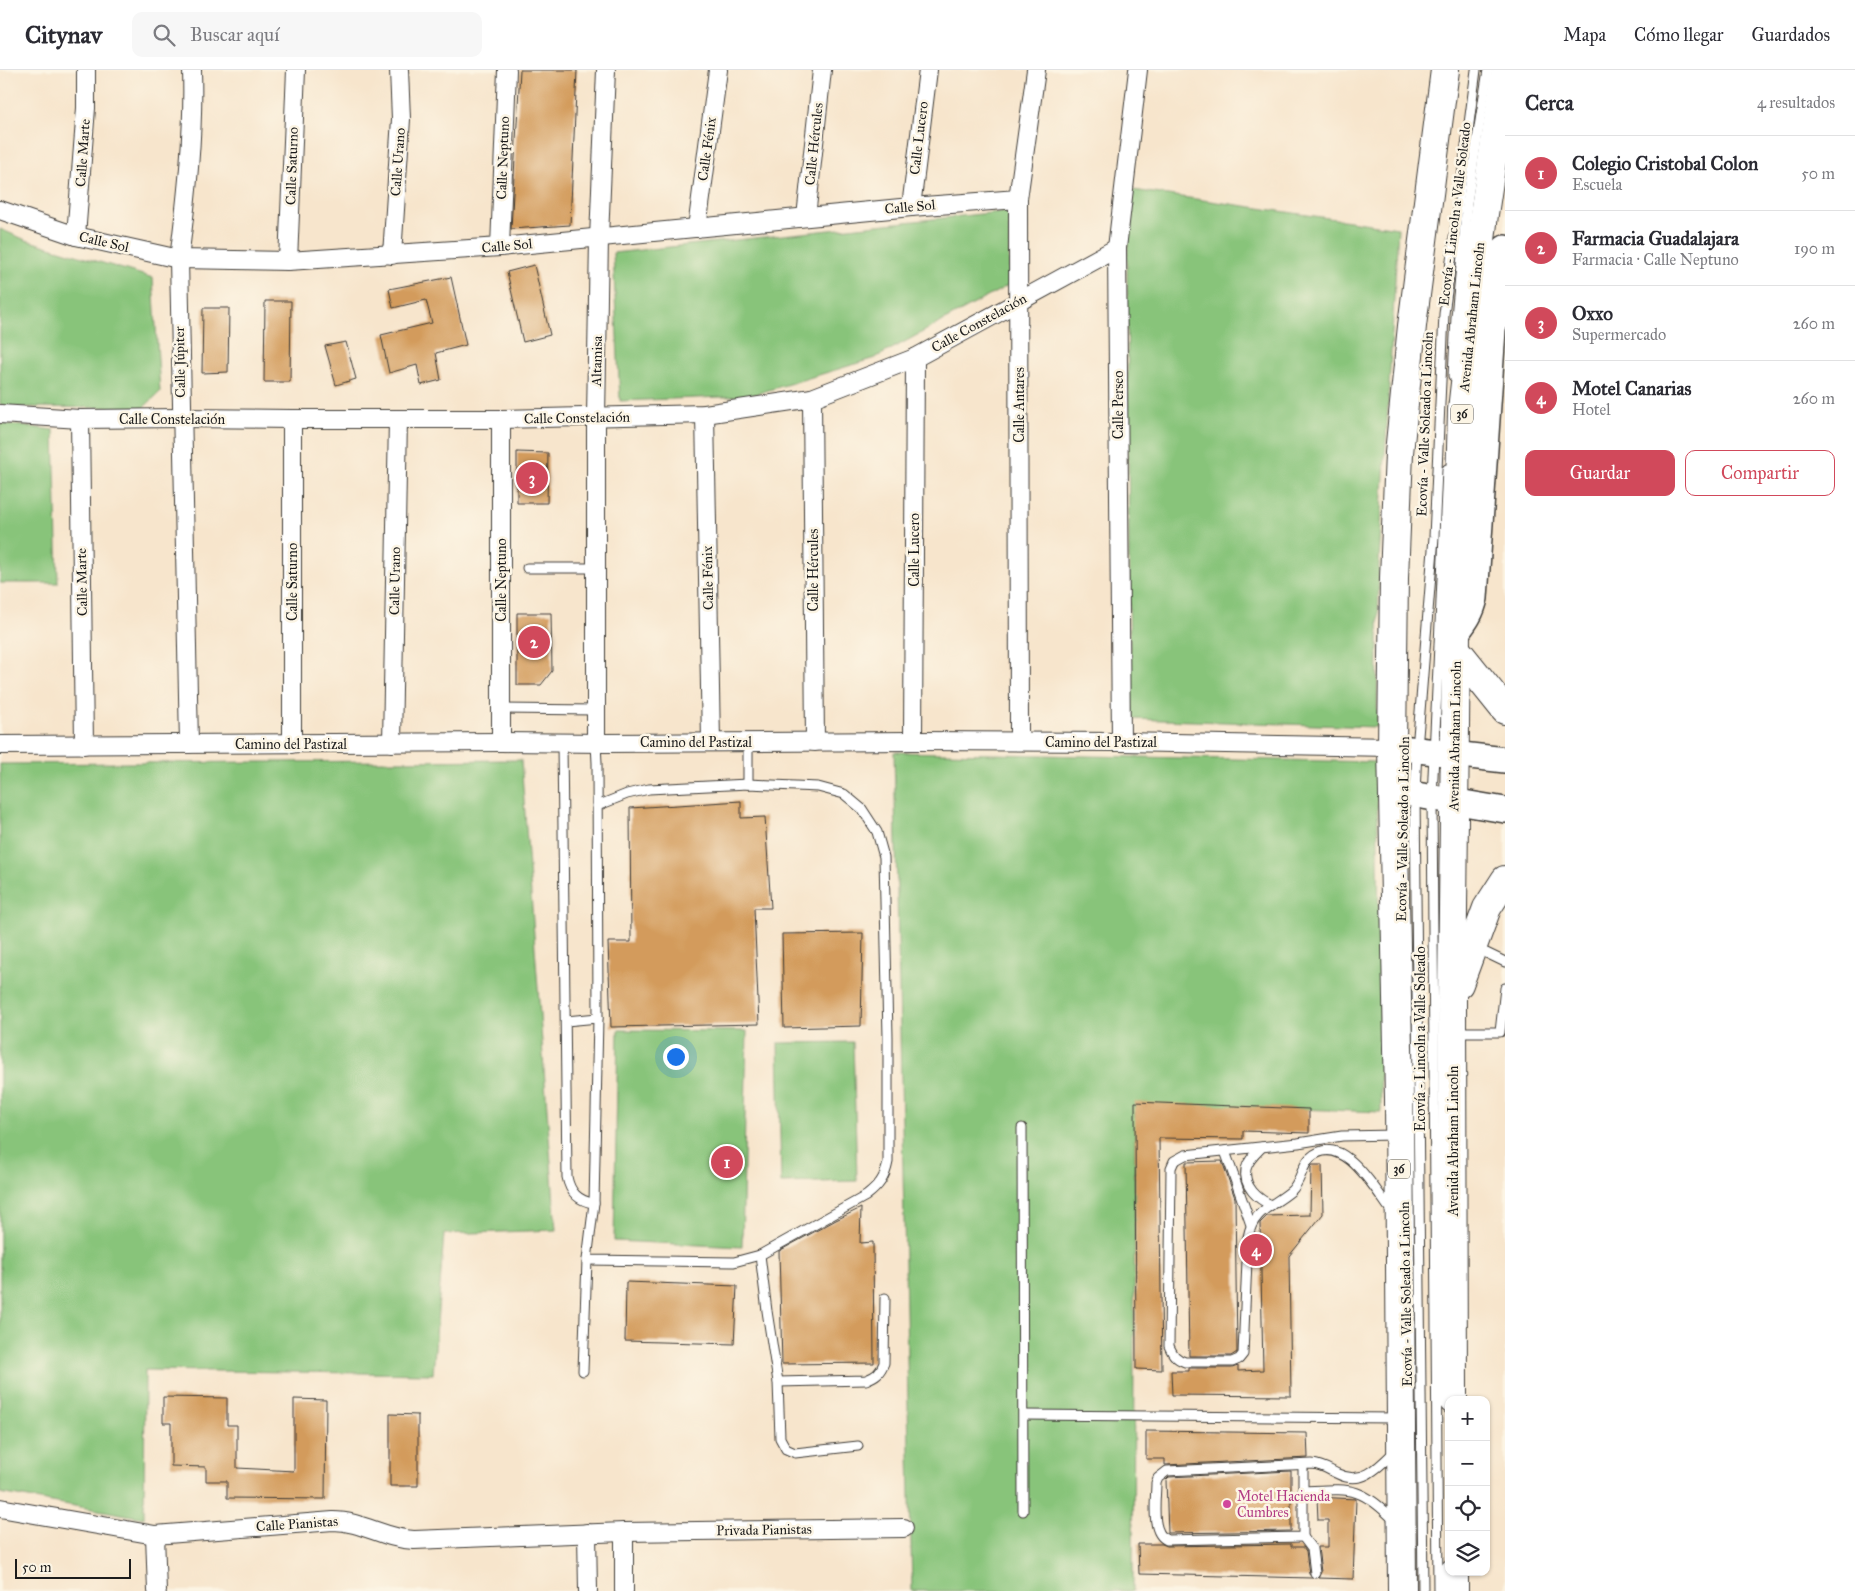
<!DOCTYPE html>
<html lang="es">
<head>
<meta charset="utf-8">
<style>
	:root { --surface:#fff; --page:#f7f7f7; --text:#2b2b33; --muted:#7c7c81; --line:#e1e1e2; --accent:#d1495b }
	body { margin:0; font-family:"IM FELL Great Primer",serif; background:var(--page); color:var(--text) }
	.controls { position:absolute; right:15px; bottom:15px; display:grid; overflow:hidden; border-radius:10px; box-shadow:0 1px 4px #0004 }
	.controls button { width:45px; height:45px; display:grid; place-items:center; padding:0; border:0; border-bottom:1px solid var(--line); background:var(--surface); color:var(--text); font:25px sans-serif }
	.scale { position:absolute; left:15px; bottom:12px; width:116px; box-sizing:border-box; padding-left:5px; border:2px solid #1c1c1c; border-top:0; font-size:14px; line-height:18px; white-space:nowrap; color:#1c1c1c; -webkit-text-stroke:4px #fcf5e5; paint-order:stroke }
	.you { position:absolute; left:675px; top:986px; width:18px; height:18px; margin:-12px; border:4px solid #fff; border-radius:50%; background:#1a73e8; box-shadow:0 0 0 8px #1a73e833 }
	.badge { display:grid; place-items:center; width:32px; height:32px; border-radius:50%; background:var(--accent); color:#fff; font-size:16px; font-weight:700 }
	.pin { position:absolute; translate:-50% -50%; border:2px solid #fff; box-shadow:0 1px 5px #0006 }
	.list { margin:0; padding:0; list-style:none }
	h2 { display:flex; justify-content:space-between; align-items:center; height:65px; margin:0; padding:0 20px; font-size:21px }
	h2 small { font-size:16px; font-weight:400; color:var(--muted) }
	.list li { display:grid; grid-template-columns:32px 1fr auto; gap:15px; align-items:center; box-sizing:border-box; height:75px; padding:0 20px; border-top:1px solid var(--line) }
	.list b { display:block; font-size:19px; white-space:nowrap }
	.list p { margin:0; font-size:16px; white-space:nowrap; color:var(--muted) }
	.list em { font-size:16px; font-style:normal; color:var(--muted) }
	.actions { display:flex; gap:10px; padding:15px 20px }
	.actions a { flex:1; padding:11px 0; border:1px solid var(--accent); border-radius:10px; text-align:center; font-size:18px; color:var(--accent) }
	.actions .main { background:var(--accent); color:#fff }
	.icon { flex:none; width:28px; height:28px; fill:none; stroke:currentColor; stroke-width:2; stroke-linecap:round; stroke-linejoin:round }
	.map { position:relative; flex:none; width:1505px; height:1521px; overflow:hidden }
	header { display:flex; align-items:center; gap:30px; box-sizing:border-box; height:70px; padding:0 25px; background:var(--surface); border-bottom:1px solid var(--line) }
	header strong { font-size:24px }
	nav { display:flex; gap:28px; margin-inline-start:auto; font-size:18px }
	.search { width:350px; height:45px; background:var(--page); display:flex; align-items:center; gap:12px; box-sizing:border-box; padding:0 18px; border-radius:10px; color:var(--muted); font-size:19px }
	main { display:flex }
	aside { flex:1; background:var(--surface) }
	.map>svg:first-child { display:block }
	.green { fill:#88c47a; stroke:#52704b }
	.building { fill:#d39b5c }
	.lines { fill:none; stroke-linecap:round; stroke-linejoin:round }
	.lane-casing { stroke:#3d3a36; stroke-width:11 }
	.street-casing { stroke:#3d3a36; stroke-width:20 }
	.secondary-casing { stroke:#3d3a36; stroke-width:28 }
	.primary-casing { stroke:#3d3a36; stroke-width:30 }
	.lane { stroke:#fff; stroke-width:9 }
	.street { stroke:#fff; stroke-width:18 }
	.secondary { stroke:#fff; stroke-width:25 }
	.primary { stroke:#fff; stroke-width:28 }
	.hotel-dot { fill:#d1479c; stroke:#fcf5e5; stroke-width:2 }
	.labels { text-anchor:middle; dominant-baseline:central; stroke-width:5; stroke-linejoin:round; paint-order:stroke }
	.shield { fill:#fcf5e5; stroke:#5f5d58; stroke-width:1 }
	.shield-label { font-size:12px; font-weight:bold; fill:#1c1c1c }
	.street-label { font-size:14px; fill:#1c1c1c; stroke:#fcf5e5 }
	.hotel-label { font-size:14px; fill:#b23c85; stroke:#fcf5e5; text-anchor:start }
</style>
</head>
<body>
<header>
<strong>Citynav</strong>
<div class="search"><svg class="icon" aria-label="search" viewBox="0 0 24 24"><circle cx="10" cy="10" r="6"/><path d="M15 15l6 6"/></svg>Buscar aquí</div>
<nav><a>Mapa</a><a>Cómo llegar</a><a>Guardados</a></nav>
</header>
<main>
<div class="map">
<svg width="1505" height="1521" viewBox="0 0 1505 1521">
	<rect width="100%" height="100%" fill="#fcf5e5"/>
	<filter id="ink" filterUnits="userSpaceOnUse"><feTurbulence type="fractalNoise" baseFrequency=".02" numOctaves="2"/><feDisplacementMap in="SourceGraphic" scale="10" xChannelSelector="R" yChannelSelector="G"/><feConvolveMatrix kernelMatrix="1 2 1 2 8 2 1 2 1" color-interpolation-filters="sRGB"/></filter>
	<filter id="wash" filterUnits="userSpaceOnUse"><feTurbulence type="fractalNoise" baseFrequency=".0096" numOctaves="4" result="noise"/><feDisplacementMap in="SourceGraphic" scale="20" xChannelSelector="R" yChannelSelector="G"/><feGaussianBlur stdDeviation="1.12" result="paint"/><feColorMatrix in="noise" values="0 0 0 0 0 0 0 0 0 0 0 0 0 0 0 0 0 1.4 0 .05"/><feComposite in="paint" operator="in"/></filter>
	<g filter="url(#wash)">
		<rect width="100%" height="100%" fill="#f7e5cc"/>
		<g class="green">
			<path d="M1133,120L1398,158L1379,493L1377,657L1130,649L1127,188Z"/>
			<path d="M1009,141V215L875,288L749,326L620,331L613,183Z"/>
			<path d="M0,159L26,170L153,208L160,322L143,338L10,337L0,334Z"/>
			<path d="M0,353L54,360L58,513H0Z"/>
			<path d="M894,682L1377,692L1381,1042L1135,1033L1133,1521H912Z"/>
			<path d="M521,690L556,1160L444,1164L433,1304L145,1300L144,1448L0,1423V694Z"/>
			<path d="M618,960L747,961L742,1177L614,1171Z"/>
			<path d="M853,972L857,1111L781,1113L778,973Z"/>
		</g>
		<g id="blocks">
			<g class="building">
				<path d="M520,0H577L570,155L511,159Z"/>
				<path d="M534,195L550,265L523,272L507,202Z"/>
				<path d="M451,207L466,275L436,283L441,310L421,315L417,295L389,303L381,265L432,253L426,230L393,238L389,219Z"/>
				<path d="M265,231H291L290,312H264Z"/>
				<path d="M203,238H229L228,302L202,303Z"/>
				<path d="M346,272L356,309L336,315L325,276Z"/>
				<path d="M517,382L548,383L547,433H517Z"/>
				<path d="M517,543H551L552,601L541,615H517Z"/>
				<path d="M741,731V748L765,747L771,838H754L759,954L611,957L608,872H631L630,738Z"/>
				<path d="M863,863L861,956L784,958L782,864Z"/>
				<path d="M1135,1032L1309,1039V1063L1243,1061V1069L1159,1068L1162,1300L1136,1299Z"/>
				<path d="M1222,1091L1235,1128L1237,1282L1231,1286H1189L1186,1092Z"/>
				<path d="M1312,1095H1322L1323,1144L1289,1186L1291,1326L1172,1325L1171,1301H1189V1298H1232L1238,1296V1301L1263,1300L1260,1153L1267,1146L1310,1145L1311,1098Z"/>
				<path d="M861,1138L860,1173L873,1172L874,1293L782,1294L779,1181L836,1150Z"/>
				<path d="M626,1212L737,1216L734,1274L625,1271Z"/>
				<path d="M163,1327L227,1328V1355H237V1398L294,1401V1329L326,1330L325,1429L227,1428V1411H206V1397L171,1396V1353H163Z"/>
				<path d="M390,1344L418,1345V1416H390Z"/>
				<path d="M1146,1361L1307,1363L1308,1388L1165,1395V1389H1146Z"/>
				<path d="M1291,1401V1461L1168,1463L1166,1410L1169,1407Z"/>
				<path d="M1317,1427L1356,1429L1353,1509L1318,1508L1321,1502L1318,1477H1328V1450H1318Z"/>
				<path d="M1138,1474H1162L1167,1476L1291,1474V1477H1303L1306,1481L1309,1504L1312,1508L1139,1504Z"/>
			</g>
		</g>
	</g>
	<g filter="url(#ink)">
		<use href="#blocks" fill-opacity="0" stroke="#3d3a36" stroke-width="1"/>
		<g class="lines">
			<g class="lane-casing">
				<g id="lane">
					<path d="M1453,306L1456,247L1467,133L1488,0"/>
					<path d="M527,498H597"/>
					<path d="M501,639L595,640"/>
					<path d="M748,672V714"/>
					<path d="M562,673L567,1107C570,1122 578,1131 594,1133L598,948L597,693L596,673"/>
					<path d="M1476,878L1505,892"/>
					<path d="M566,951L598,948"/>
					<path d="M1456,962H1500L1505,918"/>
					<path d="M1022,1058L1023,1441"/>
					<path d="M1262,1077C1256,1083 1248,1090 1246,1099C1243,1117 1258,1129 1271,1135"/>
					<path d="M1225,1081L1251,1155"/>
					<path d="M594,1133L587,1190L734,1192L760,1185L866,1126C879,1116 885,1108 888,1092V967L884,787L877,762L862,739L844,724L818,717L748,714L649,719L627,724L597,736"/>
					<path d="M1392,1142C1376,1121 1342,1059 1310,1088C1301,1097 1301,1112 1291,1121C1272,1137 1253,1140 1248,1167L1243,1284L1239,1289L1232,1292H1185C1176,1289 1173,1285 1169,1276L1171,1098L1174,1091L1185,1085L1298,1073L1342,1066L1396,1065"/>
					<path d="M760,1185L767,1241L778,1312L866,1310C876,1306 880,1303 884,1293L885,1228"/>
					<path d="M583,1301L587,1190"/>
					<path d="M778,1312L780,1368L786,1379L795,1383L858,1376"/>
					<path d="M1024,1345L1398,1348"/>
					<path d="M1303,1395V1421"/>
					<path d="M1395,1451C1360,1415 1350,1419 1303,1421V1467L1167,1470C1150,1463 1156,1429 1156,1413L1158,1408L1167,1401L1312,1394C1323,1395 1329,1400 1338,1404C1362,1416 1379,1397 1395,1381"/>
					<path d="M1303,1467L1312,1479L1315,1503"/>
					<path d="M1423,1521L1415,724L1417,679L1434,467L1444,244L1476,0"/>
					<path d="M1438,1521L1432,728L1447,399"/>
				</g>
			</g>
			<g class="street-casing">
				<g id="street">
					<path d="M911,137L928,0"/>
					<path d="M0,140L76,166L179,189L288,191L500,177L911,137L1018,129"/>
					<path d="M806,147L822,0"/>
					<path d="M697,158L718,0"/>
					<path d="M76,166L86,38V0"/>
					<path d="M500,177L507,0"/>
					<path d="M392,185L401,49L399,0"/>
					<path d="M288,191L296,0"/>
					<path d="M812,328L815,672"/>
					<path d="M0,344L80,349L181,348L292,349H501L705,344L812,328L915,288L1117,178"/>
					<path d="M705,344L711,672"/>
					<path d="M80,349L84,675"/>
					<path d="M913,671L915,288"/>
					<path d="M1019,671L1018,129L1036,0"/>
					<path d="M501,672V349"/>
					<path d="M1121,672L1117,178L1138,0"/>
					<path d="M392,673L398,349"/>
					<path d="M596,673V348L599,168L606,0"/>
					<path d="M189,674L179,189C187,126 194,63 192,0"/>
					<path d="M292,674V349"/>
					<path d="M0,675L501,672L605,673L913,671L1121,672L1392,677"/>
					<path d="M0,1438L155,1465L333,1451C362,1451 385,1469 414,1470L624,1462L904,1458"/>
					<path d="M624,1462V1521"/>
					<path d="M587,1463L588,1521"/>
					<path d="M155,1465L157,1521"/>
				</g>
			</g>
			<g class="secondary-casing">
				<g id="secondary">
					<path d="M1456,564C1465,552 1472,543 1475,528L1493,260L1505,178"/>
					<path d="M1392,677L1505,690"/>
					<path d="M1393,721L1505,740"/>
				</g>
			</g>
			<g class="primary-casing">
				<g id="primary">
					<path d="M1456,579L1505,640"/>
					<path d="M1459,914L1487,838L1505,810"/>
					<path d="M1453,1330L1452,931L1456,564L1462,340L1484,144L1505,6"/>
					<path d="M1454,1502V1521"/>
					<path d="M1402,1521L1399,1028L1392,677L1394,508L1399,383L1412,256L1445,0"/>
				</g>
			</g>
			<use href="#lane" class="lane"/>
			<use href="#street" class="street"/>
			<use href="#secondary" class="secondary"/>
			<use href="#primary" class="primary"/>
		</g>
	</g>
	<circle class="hotel-dot" cx="1227" cy="1434" r="5"/>
	<g class="labels">
		<g class="shield">
			<rect x="1451" y="334.5" width="22" height="19" rx="4"/>
			<rect x="1388" y="1089.5" width="22" height="19" rx="4"/>
		</g>
		<g class="shield-label">
			<text x="1462" y="344">36</text>
			<text x="1399" y="1099">36</text>
		</g>
		<g class="street-label">
			<text transform="translate(919 68) rotate(-83)">Calle Lucero</text>
			<text transform="translate(814 74) rotate(-84)">Calle Hércules</text>
			<text transform="translate(707 79) rotate(-82)">Calle Fénix</text>
			<text transform="translate(83 83) rotate(-86)">Calle Marte</text>
			<text transform="translate(503 88) rotate(-88)">Calle Neptuno</text>
			<text transform="translate(398 92) rotate(-86)">Calle Urano</text>
			<text transform="translate(292 96) rotate(-88)">Calle Saturno</text>
			<text transform="translate(910 137) rotate(-5)">Calle Sol</text>
			<text transform="translate(1455 144) rotate(-83)">Ecovía - Lincoln a Valle Soleado</text>
			<text transform="translate(104 172) rotate(13)">Calle Sol</text>
			<text transform="translate(507 176) rotate(-5)">Calle Sol</text>
			<text transform="translate(1472 247) rotate(-84)">Avenida Abraham Lincoln</text>
			<text transform="translate(979 253) rotate(-29)">Calle Constelación</text>
			<text transform="translate(597 291) rotate(-89)">Altamisa</text>
			<text transform="translate(180 292) rotate(-91)">Calle Júpiter</text>
			<text transform="translate(1019 335) rotate(-90)">Calle Antares</text>
			<text transform="translate(1118 335) rotate(-90)">Calle Perseo</text>
			<text transform="translate(577 348) rotate(-1)">Calle Constelación</text>
			<text x="172" y="349">Calle Constelación</text>
			<text transform="translate(1425 354) rotate(-88)">Ecovía - Valle Soleado a Lincoln</text>
			<text transform="translate(914 480) rotate(-90)">Calle Lucero</text>
			<text transform="translate(813 500) rotate(-90)">Calle Hércules</text>
			<text transform="translate(708 508) rotate(-91)">Calle Fénix</text>
			<text transform="translate(501 510) rotate(-90)">Calle Neptuno</text>
			<text transform="translate(395 511) rotate(-89)">Calle Urano</text>
			<text transform="translate(82 512) rotate(-91)">Calle Marte</text>
			<text transform="translate(292 512) rotate(-90)">Calle Saturno</text>
			<text transform="translate(1455 666) rotate(-89)">Avenida Abraham Lincoln</text>
			<text x="696" y="672">Camino del Pastizal</text>
			<text x="1101" y="672">Camino del Pastizal</text>
			<text x="291" y="674">Camino del Pastizal</text>
			<text transform="translate(1403 759) rotate(-89)">Ecovía - Valle Soleado a Lincoln</text>
			<text transform="translate(1420 969) rotate(-90)">Ecovía - Lincoln a Valle Soleado</text>
			<text transform="translate(1453 1071) rotate(-90)">Avenida Abraham Lincoln</text>
			<text transform="translate(1406 1224) rotate(-91)">Ecovía - Valle Soleado a Lincoln</text>
			<text transform="translate(297 1454) rotate(-4)">Calle Pianistas</text>
			<text transform="translate(764 1460) rotate(-1)">Privada Pianistas</text>
		</g>
		<g class="hotel-label">
			<text x="1237" y="1426">Motel Hacienda<tspan x="1237" dy="16">Cumbres</tspan></text>
		</g>
	</g>
</svg>
<div class="controls">
<button>+</button>
<button>−</button>
<button><svg class="icon" aria-label="locate" viewBox="0 0 24 24"><circle cx="12" cy="12" r="6"/><path d="M12 2v4M12 18v4M2 12h4M18 12h4"/></svg></button>
<button><svg class="icon" aria-label="layers" viewBox="0 0 24 24"><path d="M12 4l9 5-9 5-9-5zM3 14l9 5 9-5"/></svg></button>
</div>
<div class="scale">50 m</div>
<div class="you"></div>
<div class="pin badge" style="left:727px;top:1092px">1</div>
<div class="pin badge" style="left:534px;top:572px">2</div>
<div class="pin badge" style="left:532px;top:408px">3</div>
<div class="pin badge" style="left:1256px;top:1180px">4</div>
</div>
<aside>
<h2>Cerca<small>4 resultados</small></h2>
<ul class="list">
<li><span class="badge">1</span><div><b>Colegio Cristobal Colon</b><p>Escuela</p></div><em>50 m</em></li>
<li><span class="badge">2</span><div><b>Farmacia Guadalajara</b><p>Farmacia · Calle Neptuno</p></div><em>190 m</em></li>
<li><span class="badge">3</span><div><b>Oxxo</b><p>Supermercado</p></div><em>260 m</em></li>
<li><span class="badge">4</span><div><b>Motel Canarias</b><p>Hotel</p></div><em>260 m</em></li>
</ul>
<div class="actions"><a class="main">Guardar</a><a>Compartir</a></div>
</aside>
</main>
</body>
</html>
